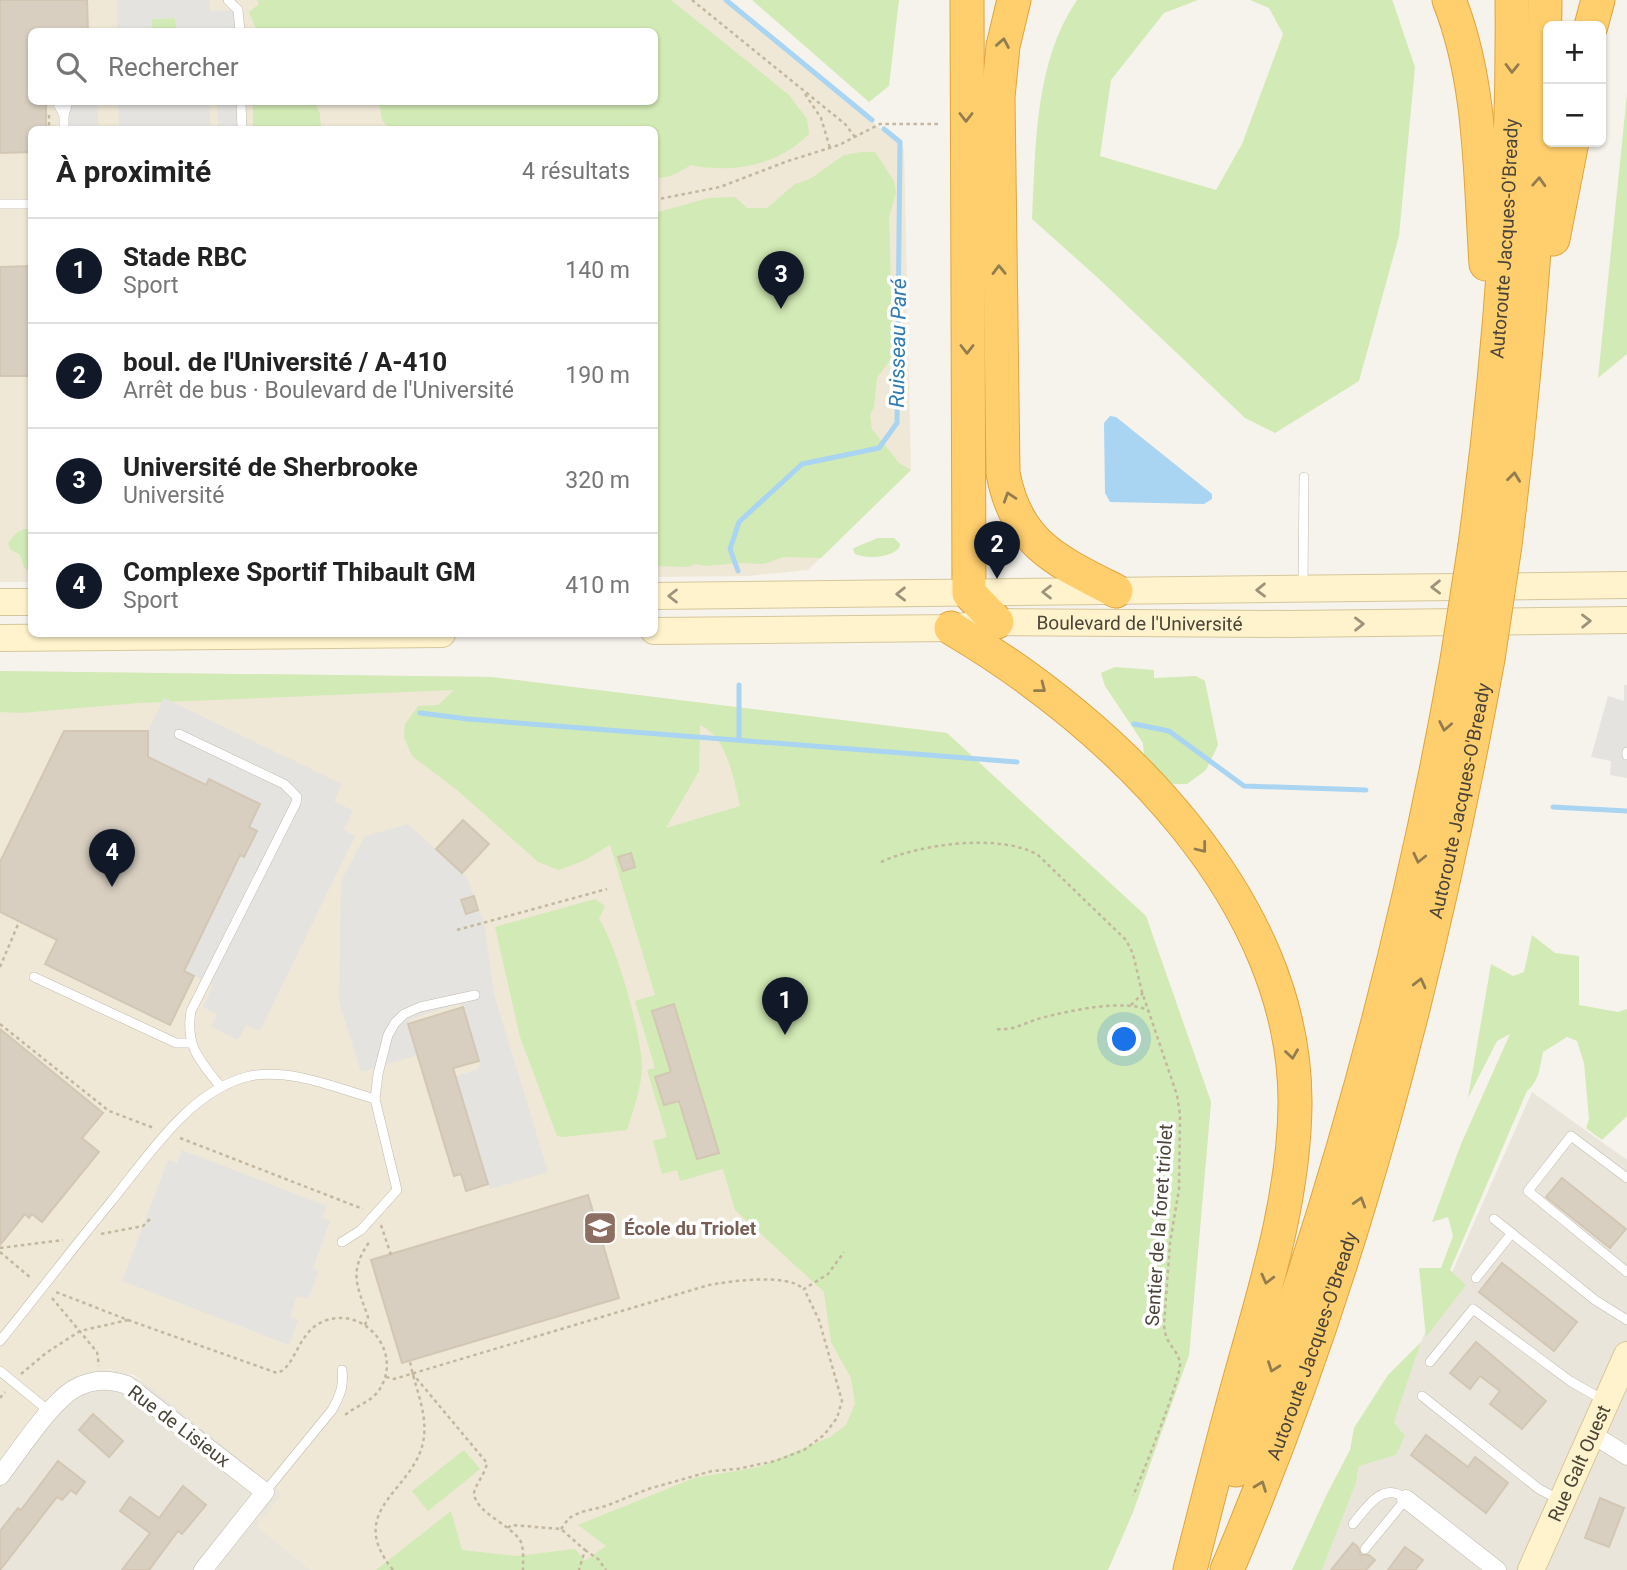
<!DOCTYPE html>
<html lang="fr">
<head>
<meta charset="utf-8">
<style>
	:root { --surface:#fff; --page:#f6f6f6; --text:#222; --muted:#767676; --line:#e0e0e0; --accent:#111827 }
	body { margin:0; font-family:Roboto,sans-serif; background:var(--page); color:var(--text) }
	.controls { position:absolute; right:21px; top:21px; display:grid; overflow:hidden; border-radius:10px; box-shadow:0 2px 5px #0004 }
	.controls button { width:63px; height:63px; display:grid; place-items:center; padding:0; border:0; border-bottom:2px solid var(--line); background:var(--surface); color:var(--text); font:35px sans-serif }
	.you { position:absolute; left:1125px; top:1040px; width:24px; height:24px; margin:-18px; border:5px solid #fff; border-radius:50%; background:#1a73e8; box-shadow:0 0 0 10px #1a73e833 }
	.badge { display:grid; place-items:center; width:46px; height:46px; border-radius:50%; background:var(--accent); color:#fff; font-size:23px; font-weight:700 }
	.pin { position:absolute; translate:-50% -58px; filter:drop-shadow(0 2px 4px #0008) }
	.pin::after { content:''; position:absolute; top:37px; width:24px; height:21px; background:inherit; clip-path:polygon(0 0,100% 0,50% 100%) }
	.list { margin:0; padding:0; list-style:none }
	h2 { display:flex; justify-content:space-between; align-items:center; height:91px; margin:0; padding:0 28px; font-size:30px }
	h2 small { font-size:23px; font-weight:400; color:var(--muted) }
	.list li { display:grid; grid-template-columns:46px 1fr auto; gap:21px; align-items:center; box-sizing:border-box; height:105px; padding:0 28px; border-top:2px solid var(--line) }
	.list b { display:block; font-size:26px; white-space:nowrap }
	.list p { margin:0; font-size:23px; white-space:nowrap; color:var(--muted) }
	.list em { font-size:23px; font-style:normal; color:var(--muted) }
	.icon { flex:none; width:38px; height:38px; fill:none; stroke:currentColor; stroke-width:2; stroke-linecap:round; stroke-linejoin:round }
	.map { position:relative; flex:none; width:1627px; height:1570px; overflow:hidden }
	.search { position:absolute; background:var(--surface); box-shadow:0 2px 5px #0004; left:28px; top:28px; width:630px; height:77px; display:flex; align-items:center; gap:18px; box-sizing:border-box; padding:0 24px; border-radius:10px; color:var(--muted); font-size:26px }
	.panel { position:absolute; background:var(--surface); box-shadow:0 2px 5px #0004; left:28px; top:126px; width:630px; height:511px; border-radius:10px }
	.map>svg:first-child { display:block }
	.residential { fill:#eae5da }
	.education { fill:#efe8d6; fill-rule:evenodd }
	.green { fill:#d2eab5; fill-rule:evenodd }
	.parking { fill:#e5e3e0 }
	.water { fill:#a9d4f2 }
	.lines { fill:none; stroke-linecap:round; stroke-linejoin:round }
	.stream { stroke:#a9d4f2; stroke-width:5 }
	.building { fill:#d8cfc1; stroke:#d3c7b4; stroke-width:2 }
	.lane-casing { stroke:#c2bbae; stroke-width:10 }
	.street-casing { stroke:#c2bbae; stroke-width:19 }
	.secondary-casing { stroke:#d6c79b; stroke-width:28 }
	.highway-casing { stroke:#e0a43c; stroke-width:35 }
	.path { stroke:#c4b79f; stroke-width:2.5; stroke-dasharray:3.5 3.5; stroke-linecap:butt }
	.lane { stroke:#fff; stroke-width:9 }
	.street { stroke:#fff; stroke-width:18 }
	.secondary { stroke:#fff3cd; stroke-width:26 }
	.highway { stroke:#ffcf6e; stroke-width:33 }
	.highway-bridge-casing { stroke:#e0a43c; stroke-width:35; stroke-linecap:butt }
	.highway-bridge { stroke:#ffcf6e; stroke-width:33 }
	.oneway { stroke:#937c4e }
	.oneway2 { stroke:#9c937c }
	.labels { text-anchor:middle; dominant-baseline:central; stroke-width:7; stroke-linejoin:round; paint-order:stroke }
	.street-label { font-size:19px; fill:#4b4439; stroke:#fff }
	.education-label { font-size:19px; font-weight:bold; fill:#785e54; stroke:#fff; text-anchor:start }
	.water-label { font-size:21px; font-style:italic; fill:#2e7ab2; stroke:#fff }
</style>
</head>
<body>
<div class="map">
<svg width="1627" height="1570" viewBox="0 0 1627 1570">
	<rect width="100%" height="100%" fill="#f6f3ec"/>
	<g class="residential">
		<path d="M1532,1092L1627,1160V1570H1322L1356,1483L1359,1466L1396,1455L1405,1436L1394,1422L1421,1342Z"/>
		<path d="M96,1369L121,1371L145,1382L283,1494L257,1526L311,1570H0V1459L56,1388L75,1375Z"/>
	</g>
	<g class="education">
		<path d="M0,0H726L904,148L911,470L808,570L747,576L655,577L654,130H32L31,582H0ZM32,32H654V102H32Z"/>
		<path d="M0,671L491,677L947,733L1146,916L1211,1102L1189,1355L1133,1512L1108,1570H311L257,1526L282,1494L145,1382L134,1375L109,1369L85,1372L75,1375L56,1388L0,1459Z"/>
	</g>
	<g class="green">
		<path d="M257,0H671L789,95L807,119L809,134C779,165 732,174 691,165C680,171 669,180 655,177L654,130H442C425,124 408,130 389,129L382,120L379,102H654V32L257,31L249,12L259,4Z"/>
		<path d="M752,0H899L889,86L869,102Z"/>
		<path d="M1077,0H1198L1164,13L1111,80L1100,156L1216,190L1242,144L1283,34L1269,8L1250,0H1392L1393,2L1415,67L1399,236L1359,381L1275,433L1245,418L1098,278L1032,219C1036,146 1034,63 1077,0Z"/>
		<path d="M175,18L177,31H151L152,19Z"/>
		<path d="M1627,94V354L1598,378Z"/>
		<path d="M253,102H315L320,114L321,129H253Z"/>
		<path d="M861,152H875L894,181L896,193L889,217L893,356L877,378L874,407L870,415L872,429L899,463L911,470L821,558L784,557L763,564L739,563L706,566L695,564L688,567L655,566V213L708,198L735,197L747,208H767L795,184L810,179L844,155Z"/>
		<path d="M24,529H31V573L24,567L20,555L10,549L8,543L15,534Z"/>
		<path d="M878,538H894L900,544L899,548C890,558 867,559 855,554L853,549L856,547Z"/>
		<path d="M1115,667L1154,670V678L1196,676L1205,681L1218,745L1206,770L1187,784H1173L1155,770L1144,755L1143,743L1105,686L1101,673Z"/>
		<path d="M0,671L491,677L947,733L1146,916L1211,1102L1189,1355L1133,1512L1108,1570H376L451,1511L462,1550L516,1556L575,1549L585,1561L606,1546L578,1525L694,1478L759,1467L830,1437L846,1425L855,1404L851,1378L831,1342L824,1292L735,1210L723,1169L680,1181L677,1170L662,1174L653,1141L667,1137L647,1070L655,1068L635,1001L655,995L610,845L585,860L559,870L538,862L457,790L412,756L404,737L405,724L418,706L438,705L454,690L139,703L20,713L0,712ZM700,725C727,736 734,780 740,806L666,828L699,771Z"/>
		<path d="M595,899L605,906L599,919C617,946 642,1036 642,1068C641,1089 633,1110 627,1130L563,1137L557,1136L520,1037L495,927Z"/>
		<path d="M1532,935L1555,953L1579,956V1005L1618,1012L1627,1009V1116L1602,1140L1586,1128L1589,1119L1584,1063L1577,1041L1567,1037L1543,1052C1540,1066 1539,1082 1527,1091L1450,1270L1466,1285L1426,1337L1419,1268H1441L1453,1236L1448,1217L1432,1222L1461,1144L1510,1034L1497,1041L1468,1098L1491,964L1513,976L1524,972Z"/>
		<path d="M1421,1342L1394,1422L1405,1436L1396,1455L1359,1466L1356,1483L1322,1570H1292L1327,1494L1350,1450L1354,1428L1388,1375Z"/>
		<path d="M464,1450L480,1469L428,1511L412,1491Z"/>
	</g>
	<g class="parking">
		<path d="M117,0H209L210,11L238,10L240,31H177L175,18L152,19L151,31H117Z"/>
		<path d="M68,102H98V129H64Z"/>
		<path d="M118,102H210V129H119Z"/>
		<path d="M217,102H241L242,129H218Z"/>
		<path d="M1624,685H1627V778L1610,775L1611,761L1591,757L1608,696L1624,701Z"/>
		<path d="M164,698L342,784L334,801L353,811L344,830L355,836L260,1031L246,1025L238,1040L211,1027L217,1014L203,1007L213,985L184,971L240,855L245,857L257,831L249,827L260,804L210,779L206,785L148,757V731Z"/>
		<path d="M408,824L467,878L484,922L494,994L548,1172L490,1189L456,1076L476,1070L480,1065L462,1005L458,1004L410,1019L408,1023L418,1055L361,1072L339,1002L341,881L365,836Z"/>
		<path d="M182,1150L327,1206L322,1218L330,1221L313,1268L319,1271L308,1299L297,1296L290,1317L298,1320L289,1345L122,1281L168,1160L177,1163Z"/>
	</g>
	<path class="water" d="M1110,416L1116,417L1212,494V499L1204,504L1110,502L1105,493L1104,423Z"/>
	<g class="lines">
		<g class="stream">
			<path d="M726,0L872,120"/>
			<path d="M738,571L730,549L739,522L802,464L879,448L897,423L900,142L884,129"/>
			<path d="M739,685V740"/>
			<path d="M420,713L468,719L1017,762"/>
			<path d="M1134,724L1169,731L1244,786L1366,790"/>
			<path d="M1553,807L1627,811"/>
		</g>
	</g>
	<g class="building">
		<path d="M0,0H87L88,32H32V102H46V130H32V152L0,153Z"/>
		<path d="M31,266L32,376H0V267Z"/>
		<path d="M64,731H148V757L206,785L209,779L260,804L249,827L257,831L244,857L240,855L184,971L194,976L170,1025L45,964L57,940L0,912V862Z"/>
		<path d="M463,820L489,844L462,873L436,849Z"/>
		<path d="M631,853L635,867L623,871L618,857Z"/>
		<path d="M474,896L478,910L466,914L461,900Z"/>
		<path d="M674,1004L719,1153L697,1159L679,1101L664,1105L655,1077L671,1072L652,1011Z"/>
		<path d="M463,1007L479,1061L453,1068L488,1184L466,1191L461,1174L454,1176L408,1024Z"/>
		<path d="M0,1029L103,1113L82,1138L99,1152L42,1222L32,1214L29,1218L25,1214L0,1245Z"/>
		<path d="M1562,1178L1626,1229L1610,1248L1546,1197Z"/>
		<path d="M588,1195L619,1298L402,1363L371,1260Z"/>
		<path d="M1502,1263L1577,1322L1554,1351L1479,1292Z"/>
		<path d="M1476,1342L1546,1401L1522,1429L1490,1404L1500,1391L1480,1376L1470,1389L1450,1373Z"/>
		<path d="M93,1414L123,1441L109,1457L79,1430Z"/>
		<path d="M1426,1435L1468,1467L1475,1457L1508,1483L1486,1513L1411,1455Z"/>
		<path d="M58,1461L85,1482L76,1494L71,1490L62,1500L57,1497L0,1570V1531L18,1508L21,1510Z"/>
		<path d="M183,1486L206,1505L182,1534L178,1531L149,1570H122L150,1533L120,1511L130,1497L159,1518Z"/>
		<path d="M1600,1498L1624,1508L1609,1547L1585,1538Z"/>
		<path d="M1353,1543L1358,1547L1361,1555H1369L1375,1560L1366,1570H1331Z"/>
		<path d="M1405,1547L1423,1560L1415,1570H1388Z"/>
	</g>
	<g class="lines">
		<g class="lane-casing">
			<g id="lane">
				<path d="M228,0L238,10L240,32"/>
				<path d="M57,102L64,115L68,102"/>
				<path d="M241,102L242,130"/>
				<path d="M64,115V130"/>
				<path d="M0,204H32"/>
				<path d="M1303,587L1304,477"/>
				<path d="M179,734L284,784L297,797L296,803L191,1011C185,1046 200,1061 220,1086"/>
				<path d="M1627,752V755"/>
				<path d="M34,977L176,1043H190"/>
				<path d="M1627,1178L1571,1136L1528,1191L1627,1272"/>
				<path d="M1494,1219L1595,1300L1627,1320"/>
				<path d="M342,1242L361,1230L397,1190L375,1099L378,1074L388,1035L395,1023L404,1014L420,1007L475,995"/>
				<path d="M1476,1278L1512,1233"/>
				<path d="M0,1341C37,1295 73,1248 110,1203C148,1157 189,1090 250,1076C291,1068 336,1088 375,1099"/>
				<path d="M1430,1362L1473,1309L1570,1381L1605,1401"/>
				<path d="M0,1371L50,1412"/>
				<path d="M1422,1396L1539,1489L1560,1500"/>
				<path d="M265,1492L332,1410C340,1396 344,1386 342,1370"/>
				<path d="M1353,1524C1366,1508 1383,1480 1406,1499L1365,1549"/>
			</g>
		</g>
		<g class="street-casing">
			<g id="street">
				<path d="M1592,1434L1627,1456"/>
				<path d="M0,1476C18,1453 50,1403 74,1389C91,1379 110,1379 127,1385L265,1492L203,1570"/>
				<path d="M1406,1499L1497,1570"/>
			</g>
		</g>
		<g class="secondary-casing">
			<g id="secondary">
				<path d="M654,596L1627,585"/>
				<path d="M0,602H32"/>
				<path id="s1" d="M654,631L951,628L997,622L1290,624L1627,620"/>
				<path d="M0,638L442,634"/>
				<path id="s2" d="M1531,1570L1627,1355"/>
			</g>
		</g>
		<g class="highway-casing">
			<g id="highway">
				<path d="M967,0L969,593L997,622"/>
				<path d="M1014,0L1003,46L998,97L1003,473C1016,544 1057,561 1116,591"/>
				<path d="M1449,0C1482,83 1480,177 1486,264"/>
				<path d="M1591,26L1598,0"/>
				<path d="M1553,239L1572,142"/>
				<path id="s3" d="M1475,545C1499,365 1514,182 1512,0"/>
				<path d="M1505,545C1527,364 1543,183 1545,0"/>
				<path d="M951,628C1116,725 1297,901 1295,1105C1294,1195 1267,1283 1243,1368C1224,1435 1207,1503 1190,1570"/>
				<path d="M1236,1470C1335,1205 1408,939 1457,660"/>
				<path id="s4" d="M1227,1570C1352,1278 1431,971 1488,659"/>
			</g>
		</g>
		<g class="path">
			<path d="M692,0L845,124L855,137"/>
			<path d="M805,94L821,118L830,148"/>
			<path d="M49,115V130"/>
			<path d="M654,200L720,187L788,161L839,145L880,124H941"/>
			<path d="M881,862C919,844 1001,833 1038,855L1126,940L1133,954L1142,992L1177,1095L1180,1115L1179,1189L1170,1243L1164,1324C1165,1346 1177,1347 1180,1363C1182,1376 1141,1478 1133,1496"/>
			<path d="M457,930L607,889"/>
			<path d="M0,967L19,922"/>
			<path d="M1131,1005L1143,993"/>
			<path d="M0,1024L109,1111L154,1128"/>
			<path d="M997,1029C1015,1031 1027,1021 1045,1017C1068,1011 1128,998 1149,1011"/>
			<path d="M180,1138L363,1209"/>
			<path d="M381,1225L391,1255"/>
			<path d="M101,1234L143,1226L152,1217"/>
			<path d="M0,1248L63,1240"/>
			<path d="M0,1252L32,1279"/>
			<path d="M52,1298L97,1352L99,1366"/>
			<path d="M128,1320L277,1373C297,1367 297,1329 327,1320C365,1308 400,1350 382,1385C374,1402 358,1404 345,1415"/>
			<path d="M365,1325L368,1317C357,1285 348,1272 370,1241"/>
			<path d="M412,1373L487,1463C485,1475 474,1486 474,1494C477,1514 512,1525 521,1542C524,1550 523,1561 523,1570"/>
			<path d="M21,1374L46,1353L80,1331L128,1320L56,1292"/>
			<path d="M386,1377L394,1379L709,1285C730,1281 789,1273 803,1289"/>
			<path d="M0,1398L5,1392"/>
			<path d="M508,1528L511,1525L561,1529L585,1550L579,1570"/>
			<path d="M561,1529L569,1518L581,1512L606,1506L648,1489L712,1471L737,1469L775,1461L804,1450L824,1435L837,1418L842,1401L819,1320L804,1289L828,1274L844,1252"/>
			<path d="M585,1550L598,1559L606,1570"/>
			<path d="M393,1570C342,1507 419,1490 424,1436C427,1411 414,1385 410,1361"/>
		</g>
		<use href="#lane" class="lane"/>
		<use href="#street" class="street"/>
		<use href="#secondary" class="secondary"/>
		<use href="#highway" class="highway"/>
		<g class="highway-bridge-casing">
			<g id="highway-bridge">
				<path d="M1488,659L1505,545"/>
				<path d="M1457,660L1475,545"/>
			</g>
		</g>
		<use href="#highway-bridge" class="highway-bridge"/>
	</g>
	<defs><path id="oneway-chevron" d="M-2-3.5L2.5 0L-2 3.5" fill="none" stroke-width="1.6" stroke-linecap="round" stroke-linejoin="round" transform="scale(1.75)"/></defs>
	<g class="oneway">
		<use href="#oneway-chevron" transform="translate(1003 43) rotate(-80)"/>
		<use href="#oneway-chevron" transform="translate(1512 68) rotate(91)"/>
		<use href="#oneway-chevron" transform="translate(966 117) rotate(90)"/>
		<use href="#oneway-chevron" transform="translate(1539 182) rotate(-87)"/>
		<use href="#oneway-chevron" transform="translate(999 270) rotate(-91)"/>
		<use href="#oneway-chevron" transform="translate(967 349) rotate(90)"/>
		<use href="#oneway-chevron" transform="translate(1514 477) rotate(-83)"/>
		<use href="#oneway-chevron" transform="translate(1009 497) rotate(-108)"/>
		<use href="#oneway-chevron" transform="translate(1041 688) rotate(38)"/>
		<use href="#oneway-chevron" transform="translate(1445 726) rotate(101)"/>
		<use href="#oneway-chevron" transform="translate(1202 848) rotate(52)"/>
		<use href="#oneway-chevron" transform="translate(1419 858) rotate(103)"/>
		<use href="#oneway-chevron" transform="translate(1420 983) rotate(-76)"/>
		<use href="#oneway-chevron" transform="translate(1292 1054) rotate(82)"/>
		<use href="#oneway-chevron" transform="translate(1360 1202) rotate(-73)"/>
		<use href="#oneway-chevron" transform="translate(1267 1279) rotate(104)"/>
		<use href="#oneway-chevron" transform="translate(1273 1367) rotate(110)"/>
		<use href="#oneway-chevron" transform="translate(1261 1486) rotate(-69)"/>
	</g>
	<g class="oneway2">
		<use href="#oneway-chevron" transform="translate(1436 587) rotate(179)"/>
		<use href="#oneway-chevron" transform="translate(1261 590) rotate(179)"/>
		<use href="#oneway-chevron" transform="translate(1047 592) rotate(180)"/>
		<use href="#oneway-chevron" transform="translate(901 594) rotate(179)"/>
		<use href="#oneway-chevron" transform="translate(673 596) rotate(180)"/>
		<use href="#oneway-chevron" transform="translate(1586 621) rotate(-1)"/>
		<use href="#oneway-chevron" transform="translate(1359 624) rotate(-1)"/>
	</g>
	<defs>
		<g id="school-square" transform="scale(1.75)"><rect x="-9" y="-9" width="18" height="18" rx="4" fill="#8d6e63" stroke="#fff"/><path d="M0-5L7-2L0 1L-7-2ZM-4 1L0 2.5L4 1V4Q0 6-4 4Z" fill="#fff"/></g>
	</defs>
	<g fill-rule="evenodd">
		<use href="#school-square" x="600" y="1228"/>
	</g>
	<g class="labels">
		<g class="street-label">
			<text stroke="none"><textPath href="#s3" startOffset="308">Autoroute Jacques-O'Bready</textPath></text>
			<text stroke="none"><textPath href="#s1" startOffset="486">Boulevard de l'Université</textPath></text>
			<text stroke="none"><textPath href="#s4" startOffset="805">Autoroute Jacques-O'Bready</textPath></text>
			<text transform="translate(1159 1225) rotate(-86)">Sentier de la foret triolet</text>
			<text stroke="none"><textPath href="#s4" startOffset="240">Autoroute Jacques-O'Bready</textPath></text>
			<text transform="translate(179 1426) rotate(37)">Rue de Lisieux</text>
			<text stroke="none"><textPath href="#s2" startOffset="117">Rue Galt Ouest</textPath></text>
		</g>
		<g class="education-label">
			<text x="624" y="1228">École du Triolet</text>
		</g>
		<g class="water-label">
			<text transform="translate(898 343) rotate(-89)">Ruisseau Paré</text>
		</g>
	</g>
</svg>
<div class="controls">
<button>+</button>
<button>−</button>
</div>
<div class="you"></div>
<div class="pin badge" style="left:785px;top:1035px">1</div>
<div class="pin badge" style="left:997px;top:579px">2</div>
<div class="pin badge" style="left:781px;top:309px">3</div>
<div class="pin badge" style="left:112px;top:887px">4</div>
<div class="search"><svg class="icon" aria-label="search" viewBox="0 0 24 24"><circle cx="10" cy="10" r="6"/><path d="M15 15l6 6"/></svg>Rechercher</div>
<section class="panel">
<h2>À proximité<small>4 résultats</small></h2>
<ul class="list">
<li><span class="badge">1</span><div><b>Stade RBC</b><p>Sport</p></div><em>140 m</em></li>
<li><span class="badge">2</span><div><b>boul. de l'Université / A-410</b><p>Arrêt de bus · Boulevard de l'Université</p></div><em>190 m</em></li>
<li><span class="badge">3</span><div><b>Université de Sherbrooke</b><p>Université</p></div><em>320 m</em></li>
<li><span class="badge">4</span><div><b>Complexe Sportif Thibault GM</b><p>Sport</p></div><em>410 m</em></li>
</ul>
</section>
</div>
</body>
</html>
